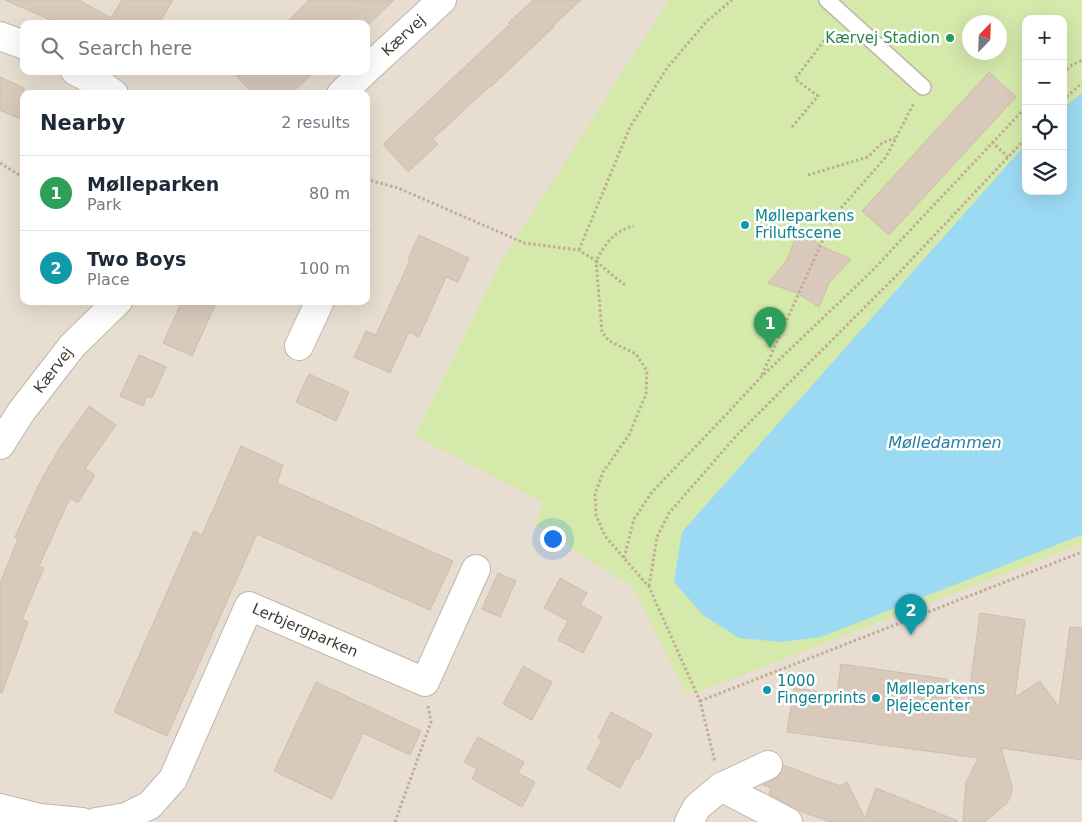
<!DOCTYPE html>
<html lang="en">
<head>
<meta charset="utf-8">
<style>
	:root { --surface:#fff; --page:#f2f2f3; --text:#1f2937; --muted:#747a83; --line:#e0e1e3; --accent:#b45309 }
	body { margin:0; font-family:"DejaVu Sans",sans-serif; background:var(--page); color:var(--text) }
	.controls { position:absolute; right:15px; top:15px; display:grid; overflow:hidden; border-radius:10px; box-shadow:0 5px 20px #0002 }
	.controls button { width:45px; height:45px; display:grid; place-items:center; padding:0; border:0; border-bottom:1px solid var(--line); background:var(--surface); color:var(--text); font:25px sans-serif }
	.compass { position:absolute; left:962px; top:15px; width:45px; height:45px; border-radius:50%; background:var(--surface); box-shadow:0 5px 20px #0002; rotate:23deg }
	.you { position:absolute; left:552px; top:538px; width:18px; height:18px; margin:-12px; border:4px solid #fff; border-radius:50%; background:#1a73e8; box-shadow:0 0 0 8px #1a73e833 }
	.badge { display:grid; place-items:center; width:32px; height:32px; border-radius:50%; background:var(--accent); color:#fff; font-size:16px; font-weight:700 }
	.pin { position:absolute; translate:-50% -41px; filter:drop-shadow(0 1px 2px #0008) }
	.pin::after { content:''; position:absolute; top:26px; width:18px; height:15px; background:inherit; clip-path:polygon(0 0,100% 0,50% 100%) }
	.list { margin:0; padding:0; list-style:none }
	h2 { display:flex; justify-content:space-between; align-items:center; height:65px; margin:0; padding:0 20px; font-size:21px }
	h2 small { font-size:16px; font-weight:400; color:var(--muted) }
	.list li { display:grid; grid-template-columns:32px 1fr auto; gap:15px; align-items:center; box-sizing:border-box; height:75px; padding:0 20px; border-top:1px solid var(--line) }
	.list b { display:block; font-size:19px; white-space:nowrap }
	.list p { margin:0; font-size:16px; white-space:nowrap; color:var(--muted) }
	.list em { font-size:16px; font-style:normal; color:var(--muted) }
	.icon { flex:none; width:28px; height:28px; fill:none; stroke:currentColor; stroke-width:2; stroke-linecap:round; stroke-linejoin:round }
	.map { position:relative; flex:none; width:1082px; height:822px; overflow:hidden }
	.search { position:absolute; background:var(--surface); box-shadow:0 5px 20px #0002; left:20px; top:20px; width:350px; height:55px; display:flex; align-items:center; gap:12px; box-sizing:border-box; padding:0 18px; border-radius:10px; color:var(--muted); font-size:19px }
	.panel { position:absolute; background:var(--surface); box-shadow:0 5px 20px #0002; left:20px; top:90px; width:350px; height:215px; border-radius:10px }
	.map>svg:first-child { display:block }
	.residential { fill:#e7ded1; fill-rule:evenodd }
	.green { fill:#d4e9aa; fill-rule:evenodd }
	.water { fill:#9cdaf3 }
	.building { fill:#d8c9bb; stroke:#d0bdab }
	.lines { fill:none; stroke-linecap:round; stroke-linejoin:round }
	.service-casing { stroke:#c1b6a9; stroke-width:18 }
	.minor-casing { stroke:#c1b6a9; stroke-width:30 }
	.path { stroke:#c1ad96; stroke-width:3; stroke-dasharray:2.5 2.5; stroke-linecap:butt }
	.service { stroke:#fff; stroke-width:15 }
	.minor { stroke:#fff; stroke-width:28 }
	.leisure-dot { fill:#2e9e5b; stroke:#fff; stroke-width:2 }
	.culture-dot { fill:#0f9aa8; stroke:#fff; stroke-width:2 }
	.labels { text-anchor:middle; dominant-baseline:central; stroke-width:5; stroke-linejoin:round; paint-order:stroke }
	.street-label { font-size:15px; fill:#453c33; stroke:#fff }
	.leisure-label { font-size:15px; fill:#27864d; stroke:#fff; text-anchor:end }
	.culture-label { font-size:15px; fill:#0d838f; stroke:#fff; text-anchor:start }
	.water-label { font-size:16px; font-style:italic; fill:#267ea5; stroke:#fff }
</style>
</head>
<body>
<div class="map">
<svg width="1082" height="822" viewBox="0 0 1082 822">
	<rect width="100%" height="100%" fill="#f3ece4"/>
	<path class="residential" d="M0,0H1082V822H0ZM1026,19H1063V191H1026ZM970,22H1000V52H970ZM24,24H366V71H24ZM24,94H366V301H24Z"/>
	<path class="green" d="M669,0H1082V545H1079L703,690L686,693L634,588L536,526L543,502L415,436L502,260ZM1026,19H1063V191H1026ZM970,22H1000V52H970Z"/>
	<path class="water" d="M1082,93V535L821,637L782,642L739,638L703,615L674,582L682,532L1026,144V191H1063V108Z"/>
	<g class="building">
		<path d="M5,0H79L111,18L122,0H173L159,24H60Z"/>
		<path d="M309,0H394L369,24H285Z"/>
		<path d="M533,0H581L553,26L554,27L497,81L491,87L490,86L433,139L438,144L408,172L383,144L510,24L508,23Z"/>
		<path d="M232,71H315L291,94H253Z"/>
		<path d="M989,72L1016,97L889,235L862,211Z"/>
		<path d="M0,77L24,88V121L0,110Z"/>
		<path d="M799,229L821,246L851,259L829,283L819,307L797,293L768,283L787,260Z"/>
		<path d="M419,235L469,258L458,282L446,277L419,337L409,332L390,373L354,357L366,331L376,335L410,260L408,259Z"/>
		<path d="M182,301H217L192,356L163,343Z"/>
		<path d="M139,355L166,367L152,398L147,396L143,406L120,396Z"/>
		<path d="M309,374L349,392L336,421L296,402Z"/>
		<path d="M89,406L116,425L85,469L95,475L78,503L70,498L39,566L44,568L22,619L28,622L2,693L0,692V583L18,539L15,537L39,484L59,449Z"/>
		<path d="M241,446L283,465L277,483L453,561L430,610L257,534L167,736L114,712L194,531L202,535Z"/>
		<path d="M498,573L516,581L500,617L482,609Z"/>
		<path d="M560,578L587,593L580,605L602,617L583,653L558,640L568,621L544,608Z"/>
		<path d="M980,613L1025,620L1015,697L1040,681L1059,707L1070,627L1082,628V760L1001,748L1012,786L1011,795L1007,803L985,822H963L966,782L978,758L787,732L794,688L837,694L841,664L946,679L967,708Z"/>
		<path d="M523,666L552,682L532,720L503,704Z"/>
		<path d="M316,682L421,731L410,755L363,733L332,799L274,771Z"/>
		<path d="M611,712L652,734L639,760L636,758L620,788L587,769L602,740L598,738Z"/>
		<path d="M478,737L524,762L518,773L535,782L522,807L472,779L477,769L464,762Z"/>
		<path d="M783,765L840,786L847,782L865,818L876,788L958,821V822H830L797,810L769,794L771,788L763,785L775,779L780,774Z"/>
	</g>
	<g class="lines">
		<g class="service-casing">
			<path id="service" d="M827,0L923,87"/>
		</g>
		<g class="minor-casing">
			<g id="minor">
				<path d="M0,36L24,45"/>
				<path id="s1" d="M366,70L442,0"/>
				<path d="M75,71L102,85L114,94"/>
				<path d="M341,94L365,71"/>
				<path d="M299,346L320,301"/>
				<path id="s2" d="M0,445L21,412L72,346L118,301"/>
				<path d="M721,787L788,822"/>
				<path d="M0,808L40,818L82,822"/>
				<path id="s3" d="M96,822L126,817L150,805L173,779L249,606L425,682L476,569"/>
				<path d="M689,822L697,807L721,787L768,765"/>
			</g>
		</g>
		<g class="path">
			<path d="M1063,73L1072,65L1082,60"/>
			<path d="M1063,100L1082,83"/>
			<path d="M792,127L818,96L795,79L833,29"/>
			<path d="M992,142L1008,157"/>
			<path d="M0,163L24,178"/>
			<path d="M808,175L868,157L882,143L895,138"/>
			<path d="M366,179L398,188L524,243L579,250L596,261L602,332L609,341L636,354L647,371L646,394L629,435L603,472L595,494L596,515L605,536L649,587L700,701L715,762"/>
			<path d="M579,250L630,127L667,68L707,21L732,0"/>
			<path d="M625,285L617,279L596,261C605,244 615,230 634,226"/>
			<path d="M762,375L830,224L841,208L886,157L914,103"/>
			<path d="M624,558L634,519L652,492L722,419L761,377L871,272L1026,107"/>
			<path d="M649,586L657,537L669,513L737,435L897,275L1026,138"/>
			<path d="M700,701L1082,552"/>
			<path d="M395,822L431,722L428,706"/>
		</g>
		<use href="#service" class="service"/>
		<use href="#minor" class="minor"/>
	</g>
	<circle class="leisure-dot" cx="950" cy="38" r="5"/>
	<g class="culture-dot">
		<circle cx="745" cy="225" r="5"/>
		<circle cx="767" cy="690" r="5"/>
		<circle cx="876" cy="698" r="5"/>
	</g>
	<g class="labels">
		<g class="street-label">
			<text stroke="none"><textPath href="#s1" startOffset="51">Kærvej</textPath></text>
			<text stroke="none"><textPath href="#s2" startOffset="92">Kærvej</textPath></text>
			<text stroke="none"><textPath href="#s3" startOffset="342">Lerbjergparken</textPath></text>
		</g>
		<g class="leisure-label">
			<text x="940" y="38">Kærvej Stadion</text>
		</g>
		<g class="culture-label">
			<text x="755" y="216">Mølleparkens<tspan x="755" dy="17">Friluftscene</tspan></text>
			<text x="777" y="681">1000<tspan x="777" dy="17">Fingerprints</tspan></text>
			<text x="886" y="689">Mølleparkens<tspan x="886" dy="17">Plejecenter</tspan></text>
		</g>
		<g class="water-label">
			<text x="945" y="442">Mølledammen</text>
		</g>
	</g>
</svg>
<div class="controls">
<button>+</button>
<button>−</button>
<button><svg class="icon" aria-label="locate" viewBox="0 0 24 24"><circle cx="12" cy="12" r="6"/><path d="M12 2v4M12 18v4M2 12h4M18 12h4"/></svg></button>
<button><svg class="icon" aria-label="layers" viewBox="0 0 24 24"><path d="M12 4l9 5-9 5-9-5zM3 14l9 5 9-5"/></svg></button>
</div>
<svg class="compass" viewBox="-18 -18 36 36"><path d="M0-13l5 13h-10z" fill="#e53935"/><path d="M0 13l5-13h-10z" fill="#747a83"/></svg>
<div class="you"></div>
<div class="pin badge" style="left:770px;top:348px;background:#2e9e5b">1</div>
<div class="pin badge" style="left:911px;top:635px;background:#0f9aa8">2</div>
<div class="search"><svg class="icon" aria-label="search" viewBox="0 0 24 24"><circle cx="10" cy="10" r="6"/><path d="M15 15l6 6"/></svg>Search here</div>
<section class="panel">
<h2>Nearby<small>2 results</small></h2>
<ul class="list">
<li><span class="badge" style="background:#2e9e5b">1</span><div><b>Mølleparken</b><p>Park</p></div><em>80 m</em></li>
<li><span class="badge" style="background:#0f9aa8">2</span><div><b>Two Boys</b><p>Place</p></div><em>100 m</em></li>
</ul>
</section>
</div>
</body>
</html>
